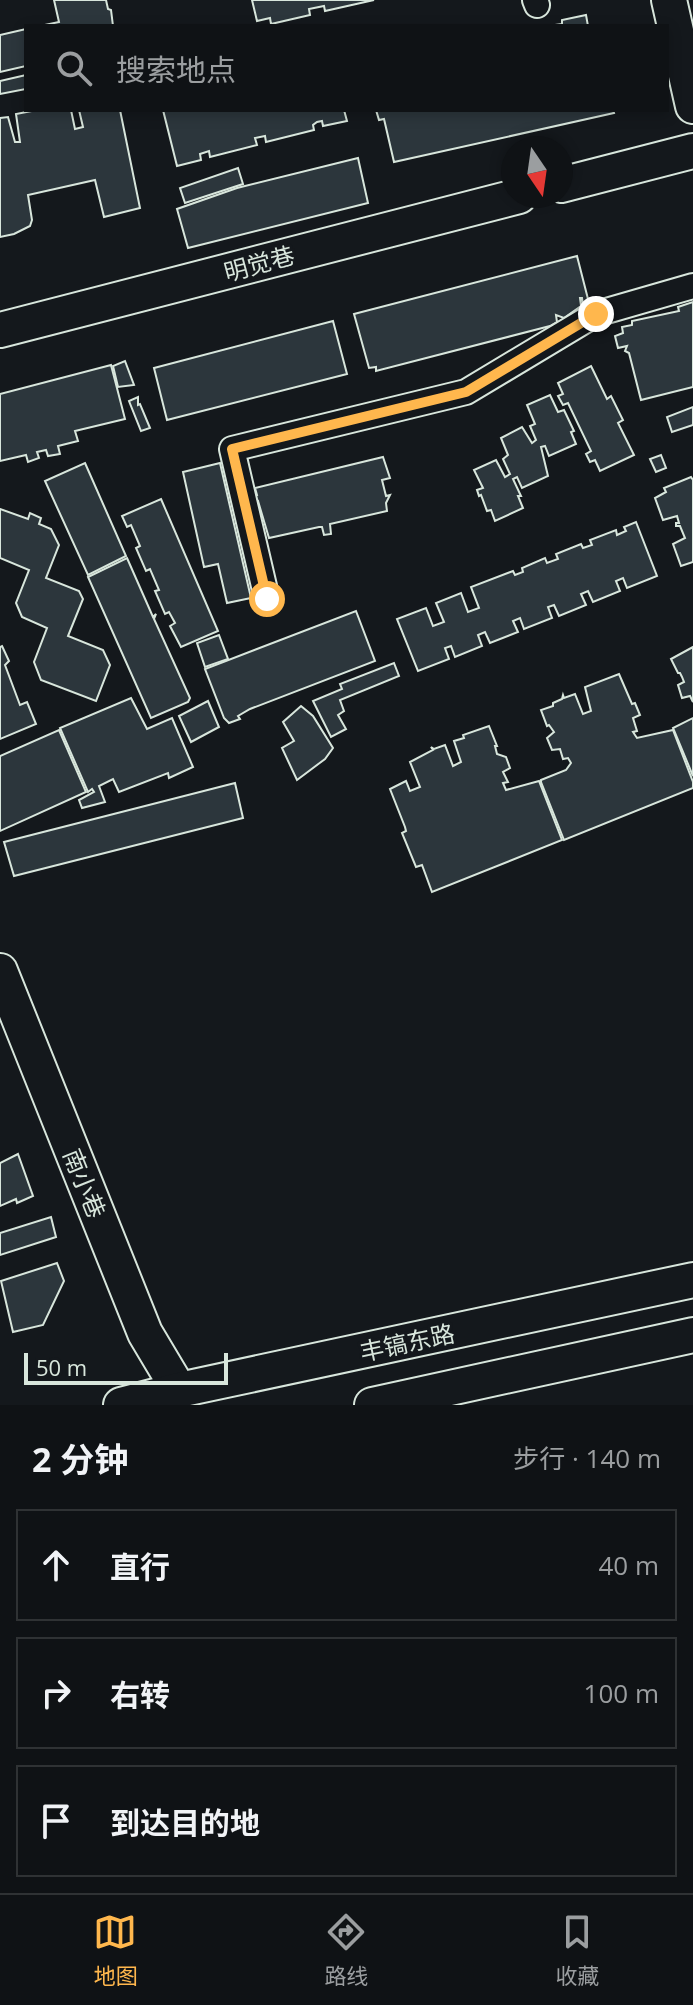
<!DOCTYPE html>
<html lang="zh">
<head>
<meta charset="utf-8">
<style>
	:root { --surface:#0f1215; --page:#1d2022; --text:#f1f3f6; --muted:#9b9ea0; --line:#2f3234; --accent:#ffb74d }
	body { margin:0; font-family:"Open Sans","Noto Sans SC",sans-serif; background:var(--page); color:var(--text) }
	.compass { position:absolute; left:501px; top:136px; width:72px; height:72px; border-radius:50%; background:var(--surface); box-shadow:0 4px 12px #0003; rotate:167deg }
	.scale { position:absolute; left:24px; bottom:20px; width:204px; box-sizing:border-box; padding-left:8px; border:4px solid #d8e6dc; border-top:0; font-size:22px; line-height:28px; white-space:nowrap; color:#d8e6dc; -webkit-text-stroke:6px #14181c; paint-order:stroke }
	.stop { position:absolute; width:24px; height:24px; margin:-18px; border:6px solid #ffb74d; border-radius:50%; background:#fff }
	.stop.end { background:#ffb74d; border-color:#fff; box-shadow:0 2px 8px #0008 }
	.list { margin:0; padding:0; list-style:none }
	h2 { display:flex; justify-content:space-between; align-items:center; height:104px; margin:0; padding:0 32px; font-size:34px }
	h2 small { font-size:26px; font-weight:400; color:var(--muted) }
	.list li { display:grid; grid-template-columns:52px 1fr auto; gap:24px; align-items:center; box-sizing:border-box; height:112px; margin:0 16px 16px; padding:0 16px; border:2px solid var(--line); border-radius:0px }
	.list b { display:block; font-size:30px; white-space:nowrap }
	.list em { font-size:26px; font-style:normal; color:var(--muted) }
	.icon { flex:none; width:44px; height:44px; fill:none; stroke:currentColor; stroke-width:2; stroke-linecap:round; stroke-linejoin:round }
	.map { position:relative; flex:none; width:693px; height:1405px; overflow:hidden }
	.search { position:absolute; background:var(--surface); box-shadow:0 4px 12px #0003; left:24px; right:24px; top:24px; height:88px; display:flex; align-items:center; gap:20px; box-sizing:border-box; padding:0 28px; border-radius:0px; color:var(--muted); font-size:30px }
	.sheet { height:488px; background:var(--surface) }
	nav { display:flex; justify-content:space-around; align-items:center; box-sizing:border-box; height:112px; border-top:2px solid var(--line); background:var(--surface); font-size:22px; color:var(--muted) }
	nav a { display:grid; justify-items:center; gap:4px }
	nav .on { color:var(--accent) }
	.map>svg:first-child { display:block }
	.building { fill:#2c363c; stroke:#d8e6dc; stroke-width:2 }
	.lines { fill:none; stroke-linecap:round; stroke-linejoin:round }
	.street-casing { stroke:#d8e6dc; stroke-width:28 }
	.secondary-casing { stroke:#d8e6dc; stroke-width:38 }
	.street { stroke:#14181c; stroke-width:24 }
	.secondary { stroke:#14181c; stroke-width:34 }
	.route { stroke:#ffb74d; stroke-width:10 }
	.labels { text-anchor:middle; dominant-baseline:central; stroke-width:6; stroke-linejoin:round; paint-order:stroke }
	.street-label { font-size:24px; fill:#d8e6dc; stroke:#14181c }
</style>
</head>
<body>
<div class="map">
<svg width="693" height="1405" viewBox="0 0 693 1405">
	<rect width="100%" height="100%" fill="#14181c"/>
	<g class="building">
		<path d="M54,0H106L108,9L111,10L113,26H40L59,22Z"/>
		<path d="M252,0H374L325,11L324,6L309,9L310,15L271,24L270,18L257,21Z"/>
		<path d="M586,15L588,26H548L562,24V20Z"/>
		<path d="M26,29V66L0,72V35Z"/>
		<path d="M26,75V89L0,94V81Z"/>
		<path d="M37,110H71L75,129L83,127L79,110H120L140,208L104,217L95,180L28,195L32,220L30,226L14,234L0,237V118L8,117L15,142H20L16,114Z"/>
		<path d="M163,110H344L347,121L323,126L322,121L317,122L313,125L314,130L266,142L265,136L255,138L257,145L210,157L209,151L200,154L201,160L177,166Z"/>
		<path d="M376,110H613L614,113L394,162L384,119L379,120Z"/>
		<path d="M358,158L368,203L188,248L177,209L237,188Z"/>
		<path d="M238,168L243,184L185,203L180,188Z"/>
		<path d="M577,256L588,299L583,305L582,298H580L581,306L564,318L556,315L557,322L550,326L376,371V367L369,368L354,314Z"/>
		<path d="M693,302V387L641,400L629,353L625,351L627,346L618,348L615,336L623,333L622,327L632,325V321L679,311L678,307Z"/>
		<path d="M333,321L347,374L167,420L154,368Z"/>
		<path d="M125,361L134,385L118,387L113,366Z"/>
		<path d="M111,365L125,419L75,431L78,441L58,446L60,454L48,456L46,450L37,452L39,458L28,462L26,455L0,461V394Z"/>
		<path d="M591,366L607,399L611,396L623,420L618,423L634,455L600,471L595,460L590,462L586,454L591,451L568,403L563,405L558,396L563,394L558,383Z"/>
		<path d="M550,395L558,412L564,410L574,431L571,432L576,444L549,456L545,446L541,447L548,476L522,488L517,477L513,479L521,496H518L523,508L495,521L491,510L487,511L481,495L479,496L477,490L483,488L474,470L496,460L505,477L510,474L503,459L508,455L501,438L522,427L532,443L536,440L530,426L535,424L527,405Z"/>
		<path d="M138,397V405L140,404L150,428L141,431L129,401Z"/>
		<path d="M693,407V425L672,432L667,417Z"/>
		<path d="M661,455L666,468L656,472L650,459Z"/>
		<path d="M383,457L390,478L382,480L386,496L390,495L386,503L387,511L330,524L331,534L324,535L322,527H319L269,538L258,501L254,502V496L257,495L255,488Z"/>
		<path d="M85,463L126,556L88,575L45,481Z"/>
		<path d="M220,463L251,598L227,603L218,564L204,567L183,472Z"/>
		<path d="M691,477L693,480V562L681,566L673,544L685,538L680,526H676V523H679L677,516L663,520L655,498L666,492L664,488Z"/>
		<path d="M161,499L218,631L181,647L170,626L175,623L169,612L165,614L155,591L159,590L150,569L146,571L136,548L140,546L131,525L127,527L122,516Z"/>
		<path d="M0,509L28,519L30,513L41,518L39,524L51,529L59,545L46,578L79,591L83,599L68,636L103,650L110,665L96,701L41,680L34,662L47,628L22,617L16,603L29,570L0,558Z"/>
		<path d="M636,522L657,576L627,588L623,578L616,581L620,591L593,602L588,591L581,594L586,605L559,616L554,605L548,607L552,618L524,629L520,618L513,621L518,632L490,643L485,632L478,635L482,646L455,657L451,646L445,648L449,659L418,671L397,619L426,608L433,626L444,622L436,603L461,593L468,612L479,608L471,587L513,571L515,575L523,572L522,568L545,558L547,563L558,559L556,554L581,544L583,548L592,545L590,540L616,530L617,535L626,531L624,527Z"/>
		<path d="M127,558L153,617L156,614L154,619L190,698L188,702L151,718L88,577Z"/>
		<path d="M356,611L375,661L250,709L238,716L240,719L229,723L224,718L205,669Z"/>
		<path d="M219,635L228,659L205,667L197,643Z"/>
		<path d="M2,646L9,661L5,665L20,705L27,702L36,724L0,739V647Z"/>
		<path d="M693,647V702L690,696L682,698L678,685L684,682L682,677L680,673H678L671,659Z"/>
		<path d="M394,663L399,676L340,700L344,711L338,715L346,729L331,737L313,701L342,689L340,684Z"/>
		<path d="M619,674L632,704L635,703L640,715L633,718L637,731L633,732L637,738L673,730L693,782V788L564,840L541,782V780L566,770L571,763L568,758L563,759L560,749L552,750L547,738L554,732L549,725L547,726L541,710L553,706V703L562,699L563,695L564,698L575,694L583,714L591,711L585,687Z"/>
		<path d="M131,698L147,729L172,718L193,767L169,778L168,773L119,792L113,779L99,786L105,802L82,808L79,800L94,792L92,789L88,792L60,728Z"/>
		<path d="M208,701L219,727L191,742L179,716Z"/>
		<path d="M301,706L313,716L333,748L325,759L297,780L282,748L294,741L283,722Z"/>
		<path d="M693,718V776L673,728Z"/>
		<path d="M489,726L497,746H495L497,754L506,757L510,768L503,772L508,782L503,783L506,790L539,781L562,840L432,892L422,865L416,867L402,833L406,831L405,827L390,789L406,781L410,791L420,787L410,762L433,750L431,747L434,749L445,745L453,766L461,762L454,741L464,738L463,735Z"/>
		<path d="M59,730L86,792L0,831V756Z"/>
		<path d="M235,783L243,818L14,876L4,842Z"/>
		<path d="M18,1154L33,1196L17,1203L16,1199L0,1206V1163Z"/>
		<path d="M51,1217L56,1237L0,1255V1233Z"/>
		<path d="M57,1263L64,1281L43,1325L13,1332L1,1281Z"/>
	</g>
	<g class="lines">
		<g class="street-casing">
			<g id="street">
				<path d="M535,0L537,5"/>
				<path d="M267,599L232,449L466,392L596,314L693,286"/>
			</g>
		</g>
		<g class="secondary-casing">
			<g id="secondary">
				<path d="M669,0L693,106"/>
				<path d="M561,185L693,151"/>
				<path d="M0,330L519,196"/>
				<path d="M0,971L145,1333L179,1390"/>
				<path d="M121,1405L179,1390L693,1280"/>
				<path d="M372,1405L693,1335"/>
			</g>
		</g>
		<use href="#street" class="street"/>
		<use href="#secondary" class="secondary"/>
	</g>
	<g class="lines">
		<path class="route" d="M267,599L232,449L466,392L596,314"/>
	</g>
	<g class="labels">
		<g class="street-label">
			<text transform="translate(259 263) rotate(-15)">明觉巷</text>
			<text transform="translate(85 1183) rotate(68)">南小巷</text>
			<text transform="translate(407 1342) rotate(-12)">丰镐东路</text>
		</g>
	</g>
</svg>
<svg class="compass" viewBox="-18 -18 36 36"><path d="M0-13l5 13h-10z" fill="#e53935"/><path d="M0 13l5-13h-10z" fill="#9b9ea0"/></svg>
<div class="scale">50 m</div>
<div class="stop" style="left:267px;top:599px"></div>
<div class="stop end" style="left:596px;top:314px"></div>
<div class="search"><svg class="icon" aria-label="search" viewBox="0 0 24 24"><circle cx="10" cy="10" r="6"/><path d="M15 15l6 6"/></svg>搜索地点</div>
</div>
<section class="sheet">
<h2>2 分钟<small>步行 · 140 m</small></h2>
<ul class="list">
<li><svg class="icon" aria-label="ahead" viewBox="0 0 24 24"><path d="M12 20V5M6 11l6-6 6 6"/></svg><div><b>直行</b></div><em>40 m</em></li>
<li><svg class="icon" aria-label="right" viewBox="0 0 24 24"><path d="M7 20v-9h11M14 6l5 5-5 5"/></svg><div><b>右转</b></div><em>100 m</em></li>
<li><svg class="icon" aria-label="arrive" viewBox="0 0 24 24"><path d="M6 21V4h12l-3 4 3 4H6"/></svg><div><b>到达目的地</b></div></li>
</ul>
</section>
<nav>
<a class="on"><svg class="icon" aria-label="map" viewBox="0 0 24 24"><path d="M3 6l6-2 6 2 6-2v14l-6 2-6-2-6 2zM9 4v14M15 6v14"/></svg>地图</a>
<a><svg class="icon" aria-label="directions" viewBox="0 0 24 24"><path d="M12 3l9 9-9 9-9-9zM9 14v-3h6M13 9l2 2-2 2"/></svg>路线</a>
<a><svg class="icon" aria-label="saved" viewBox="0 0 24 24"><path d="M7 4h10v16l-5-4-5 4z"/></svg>收藏</a>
</nav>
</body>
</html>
